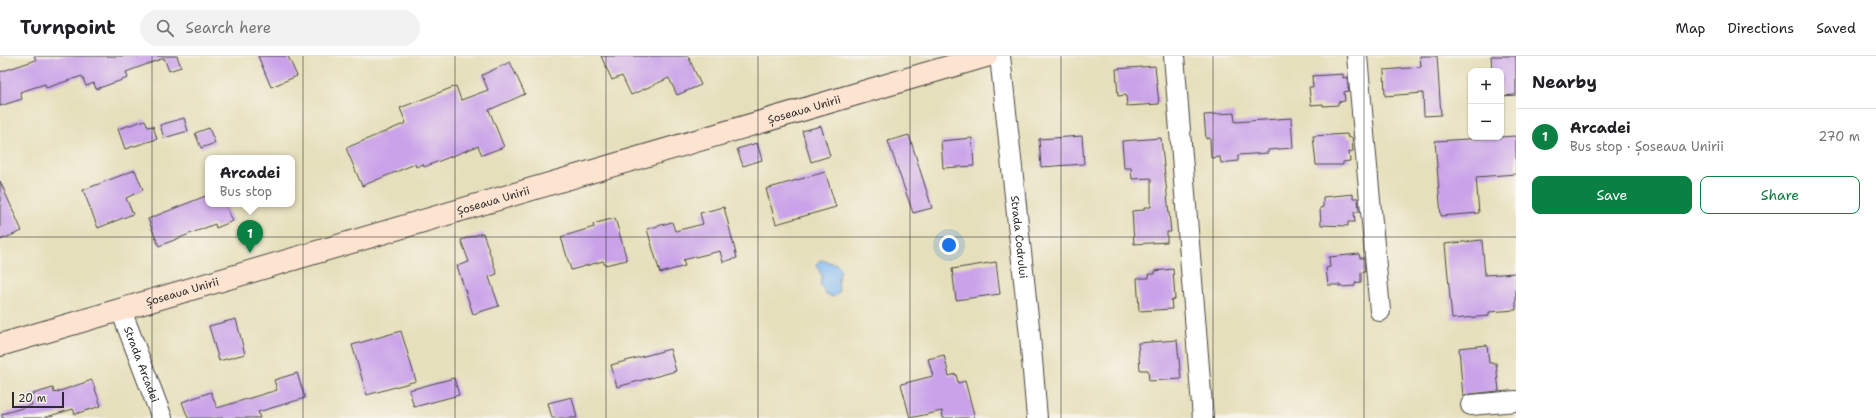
<!DOCTYPE html>
<html lang="en">
<head>
<meta charset="utf-8">
<style>
	:root { --surface:#fff; --page:#f2f2f2; --text:#202124; --muted:#757577; --line:#e0e0e0; --accent:#0b8043 }
	body { margin:0; font-family:"Shantell Sans",sans-serif; background:var(--page); color:var(--text) }
	.controls { position:absolute; right:12px; top:12px; display:grid; overflow:hidden; border-radius:8px; box-shadow:0 1px 3px #0004 }
	.controls button { width:36px; height:36px; display:grid; place-items:center; padding:0; border:0; border-bottom:1px solid var(--line); background:var(--surface); color:var(--text); font:20px sans-serif }
	.scale { position:absolute; left:12px; bottom:10px; width:52px; box-sizing:border-box; padding-left:4px; border:2px solid #2b2b2b; border-top:0; font-size:11px; line-height:14px; white-space:nowrap; color:#2b2b2b; -webkit-text-stroke:3px #f7f3e8; paint-order:stroke }
	.you { position:absolute; left:949px; top:189px; width:14px; height:14px; margin:-10px; border:3px solid #fff; border-radius:50%; background:#1a73e8; box-shadow:0 0 0 6px #1a73e833 }
	.badge { display:grid; place-items:center; width:26px; height:26px; border-radius:50%; background:var(--accent); color:#fff; font-size:13px; font-weight:700 }
	.pin { position:absolute; translate:-50% -33px; filter:drop-shadow(0 1px 2px #0008) }
	.pin::after { content:''; position:absolute; top:21px; width:14px; height:12px; background:inherit; clip-path:polygon(0 0,100% 0,50% 100%) }
	.popup { position:absolute; left:205px; top:99px; width:90px; height:52px; box-sizing:border-box; display:grid; place-content:center; border-radius:8px; background:var(--surface); filter:drop-shadow(0 1px 3px #0005); font-size:13px; white-space:nowrap; color:var(--muted) }
	.popup b { font-size:15px; color:var(--text) }
	.popup::after { content:''; position:absolute; left:50%; top:100%; margin-left:-8px; border:8px solid transparent; border-top-color:var(--surface) }
	.list { margin:0; padding:0; list-style:none }
	h2 { display:flex; justify-content:space-between; align-items:center; height:52px; margin:0; padding:0 16px; font-size:17px }
	h2 small { font-size:13px; font-weight:400; color:var(--muted) }
	.list li { display:grid; grid-template-columns:26px 1fr auto; gap:12px; align-items:center; box-sizing:border-box; height:56px; padding:0 16px; border-top:1px solid var(--line) }
	.list b { display:block; font-size:15px; white-space:nowrap }
	.list p { margin:0; font-size:13px; white-space:nowrap; color:var(--muted) }
	.list em { font-size:13px; font-style:normal; color:var(--muted) }
	.actions { display:flex; gap:8px; padding:12px 16px }
	.actions a { flex:1; padding:9px 0; border:1px solid var(--accent); border-radius:8px; text-align:center; font-size:14px; color:var(--accent) }
	.actions .main { background:var(--accent); color:#fff }
	.icon { flex:none; width:22px; height:22px; fill:none; stroke:currentColor; stroke-width:2; stroke-linecap:round; stroke-linejoin:round }
	.map { position:relative; flex:none; width:1516px; height:362px; overflow:hidden }
	header { display:flex; align-items:center; gap:24px; box-sizing:border-box; height:56px; padding:0 20px; background:var(--surface); border-bottom:1px solid var(--line) }
	header strong { font-size:19px }
	nav { display:flex; gap:22px; margin-inline-start:auto; font-size:14px }
	.search { width:280px; height:36px; background:var(--page); display:flex; align-items:center; gap:10px; box-sizing:border-box; padding:0 14px; border-radius:22px; color:var(--muted); font-size:15px }
	main { display:flex }
	aside { flex:1; background:var(--surface) }
	.map>svg:first-child { display:block }
	.water { fill:#86bcf5; stroke:#587490 }
	.building { fill:#c9a2e9 }
	.lines { fill:none; stroke-linecap:round; stroke-linejoin:round }
	.street-casing { stroke:#474641; stroke-width:22 }
	.secondary-casing { stroke:#474641; stroke-width:24 }
	.street { stroke:#fff; stroke-width:20 }
	.secondary { stroke:#fde4d0; stroke-width:22 }
	.grid { fill:none; stroke:#2b2b2b; stroke-width:1; stroke-opacity:0.55 }
	.labels { text-anchor:middle; dominant-baseline:central; stroke-width:4; stroke-linejoin:round; paint-order:stroke }
	.street-label { font-size:11px; fill:#2b2b2b; stroke:#f7f3e8 }
</style>
</head>
<body>
<header>
<strong>Turnpoint</strong>
<div class="search"><svg class="icon" aria-label="search" viewBox="0 0 24 24"><circle cx="10" cy="10" r="6"/><path d="M15 15l6 6"/></svg>Search here</div>
<nav><a>Map</a><a>Directions</a><a>Saved</a></nav>
</header>
<main>
<div class="map">
<svg width="1516" height="362" viewBox="0 0 1516 362">
	<rect width="100%" height="100%" fill="#f7f3e8"/>
	<filter id="ink" filterUnits="userSpaceOnUse"><feTurbulence type="fractalNoise" baseFrequency=".025" numOctaves="2"/><feDisplacementMap in="SourceGraphic" scale="8" xChannelSelector="R" yChannelSelector="G"/><feConvolveMatrix kernelMatrix="1 2 1 2 8 2 1 2 1" color-interpolation-filters="sRGB"/></filter>
	<filter id="wash" filterUnits="userSpaceOnUse"><feTurbulence type="fractalNoise" baseFrequency=".012" numOctaves="4" result="noise"/><feDisplacementMap in="SourceGraphic" scale="16" xChannelSelector="R" yChannelSelector="G"/><feGaussianBlur stdDeviation="0.9" result="paint"/><feColorMatrix in="noise" values="0 0 0 0 0 0 0 0 0 0 0 0 0 0 0 0 0 1.4 0 .05"/><feComposite in="paint" operator="in"/></filter>
	<g filter="url(#wash)">
		<rect width="100%" height="100%" fill="#e6dfbb"/>
		<path class="water" d="M820,204L837,208L841,215L838,223L839,236L834,241L826,239L820,229L822,220L816,208Z"/>
		<g id="blocks">
			<g class="building">
				<path d="M34,0H177L181,11L169,15L164,2L126,16L128,22L96,33L94,27L86,30L82,20L46,32L45,28L20,36L22,43L0,50V16L36,4Z"/>
				<path d="M258,0H288L297,20L271,31Z"/>
				<path d="M601,0H688L701,29L677,39L669,22L631,39L622,20L612,24Z"/>
				<path d="M1420,0H1437L1441,59L1424,60L1423,37L1385,40L1384,14L1421,11Z"/>
				<path d="M1491,0H1516V39L1501,40V15H1492Z"/>
				<path d="M510,6L525,38L489,54L504,91L482,99L478,90L424,111L423,108L416,111L415,108L362,130L346,92L406,67L400,52L456,30L461,44L488,34L482,19Z"/>
				<path d="M1155,10L1159,48L1127,50L1126,39L1118,40L1116,13Z"/>
				<path d="M1343,18V22L1347,21L1348,31L1349,35L1344,36L1345,45L1338,46V49L1323,50V48L1311,49L1309,31H1313L1312,20Z"/>
				<path d="M1234,57L1235,66L1291,62L1293,92L1268,94V97L1238,99V105L1221,107L1220,101L1211,102L1210,82L1206,83L1204,59Z"/>
				<path d="M184,62L188,75L164,82L160,69Z"/>
				<path d="M145,64L148,71L153,70L157,83L125,93L118,73Z"/>
				<path d="M821,70L830,100L811,106L802,75Z"/>
				<path d="M209,72L215,87L201,92L195,77Z"/>
				<path d="M1347,78L1348,82L1352,81L1353,95L1349,96L1350,105L1343,106V109H1316L1313,80Z"/>
				<path d="M909,79L932,152L913,157L888,85Z"/>
				<path d="M1082,80L1084,108L1041,111L1039,83Z"/>
				<path d="M1516,80V118L1476,121L1479,157L1441,160L1435,85Z"/>
				<path d="M972,82L974,110L943,112L941,85Z"/>
				<path d="M1161,82L1171,176H1167V186L1134,188L1132,155L1144,154V151H1151V122L1132,123L1131,112H1124L1122,85Z"/>
				<path d="M757,87L762,104L743,110L737,93Z"/>
				<path d="M135,114L143,134L126,142L133,158L98,172L83,134Z"/>
				<path d="M825,116L836,151L776,168L766,133Z"/>
				<path d="M0,125L22,175L0,184Z"/>
				<path d="M1353,138V142H1358L1359,156H1354L1355,166H1348V170L1321,169L1320,152L1323,151V141Z"/>
				<path d="M208,139V148H225L233,165L216,172L215,168L159,190L148,163Z"/>
				<path d="M724,151L737,202L723,206L720,195L683,204L685,210L660,217L647,173L672,166L675,175L703,168L700,157Z"/>
				<path d="M615,162L627,204L605,209L603,205L571,214L561,181L594,171L593,168Z"/>
				<path d="M483,177L497,218L489,221L499,250L473,258L457,210L469,206L461,184Z"/>
				<path d="M1482,184L1485,219L1516,217V254L1489,256V260L1452,263L1445,188Z"/>
				<path d="M1359,198L1360,202H1364L1365,216H1361V226L1355,227V230L1340,231V229H1328L1326,212L1330,211L1329,201Z"/>
				<path d="M996,206L1000,238L956,244L952,213Z"/>
				<path d="M1173,213L1175,243L1171,244L1172,253L1139,255L1137,222H1149L1148,218H1155V215Z"/>
				<path d="M236,263L245,298L219,305L209,270Z"/>
				<path d="M401,275L416,325L367,339L352,289Z"/>
				<path d="M1177,284L1181,323L1149,325L1148,314H1140L1138,287Z"/>
				<path d="M1487,289L1489,307H1496L1499,335L1470,338L1463,341L1459,292Z"/>
				<path d="M670,293L676,315L617,331L611,309Z"/>
				<path d="M944,299L949,320L956,318L958,327L965,325L975,362H943L942,355L910,362L901,328L933,320L928,303Z"/>
				<path d="M297,317L305,342L258,356L260,362H188L182,346L211,336L217,352L277,334L274,324Z"/>
				<path d="M454,322L459,339L414,351L409,334Z"/>
				<path d="M92,324L101,350L75,358L73,353L43,362H2V358L32,349L29,339L53,332L54,337Z"/>
				<path d="M572,341L577,362H552L548,347Z"/>
			</g>
		</g>
	</g>
	<g filter="url(#ink)">
		<use href="#blocks" fill-opacity="0" stroke="#474641" stroke-width="1"/>
		<g class="lines">
			<g class="street-casing">
				<g id="street">
					<path id="s1" d="M1000,0L1030,280L1037,362"/>
					<path d="M1174,0L1203,362"/>
					<path d="M1357,0L1380,255"/>
					<path id="s2" d="M121,254L162,362"/>
					<path d="M1471,349L1516,345"/>
				</g>
			</g>
			<g class="secondary-casing">
				<g id="secondary">
					<path id="s3" d="M0,289L986,0"/>
				</g>
			</g>
			<use href="#street" class="street"/>
			<use href="#secondary" class="secondary"/>
		</g>
	</g>
	<path class="grid" d="M152,0V362M303,0V362M455,0V362M606,0V362M758,0V362M910,0V362M1061,0V362M1213,0V362M1364,0V362M0,181H1516"/>
	<g class="labels">
		<g class="street-label">
			<text stroke="none"><textPath href="#s3" startOffset="838">Șoseaua Unirii</textPath></text>
			<text stroke="none"><textPath href="#s3" startOffset="514">Șoseaua Unirii</textPath></text>
			<text stroke="none"><textPath href="#s1" startOffset="182">Strada Codrului</textPath></text>
			<text stroke="none"><textPath href="#s3" startOffset="190">Șoseaua Unirii</textPath></text>
			<text stroke="none"><textPath href="#s2" startOffset="58">Strada Arcadei</textPath></text>
		</g>
	</g>
</svg>
<div class="controls">
<button>+</button>
<button>−</button>
</div>
<div class="scale">20 m</div>
<div class="you"></div>
<div class="pin badge" style="left:250px;top:197px">1</div>
<div class="popup"><b>Arcadei</b>Bus stop</div>
</div>
<aside>
<h2>Nearby<small></small></h2>
<ul class="list">
<li><span class="badge">1</span><div><b>Arcadei</b><p>Bus stop · Șoseaua Unirii</p></div><em>270 m</em></li>
</ul>
<div class="actions"><a class="main">Save</a><a>Share</a></div>
</aside>
</main>
</body>
</html>
